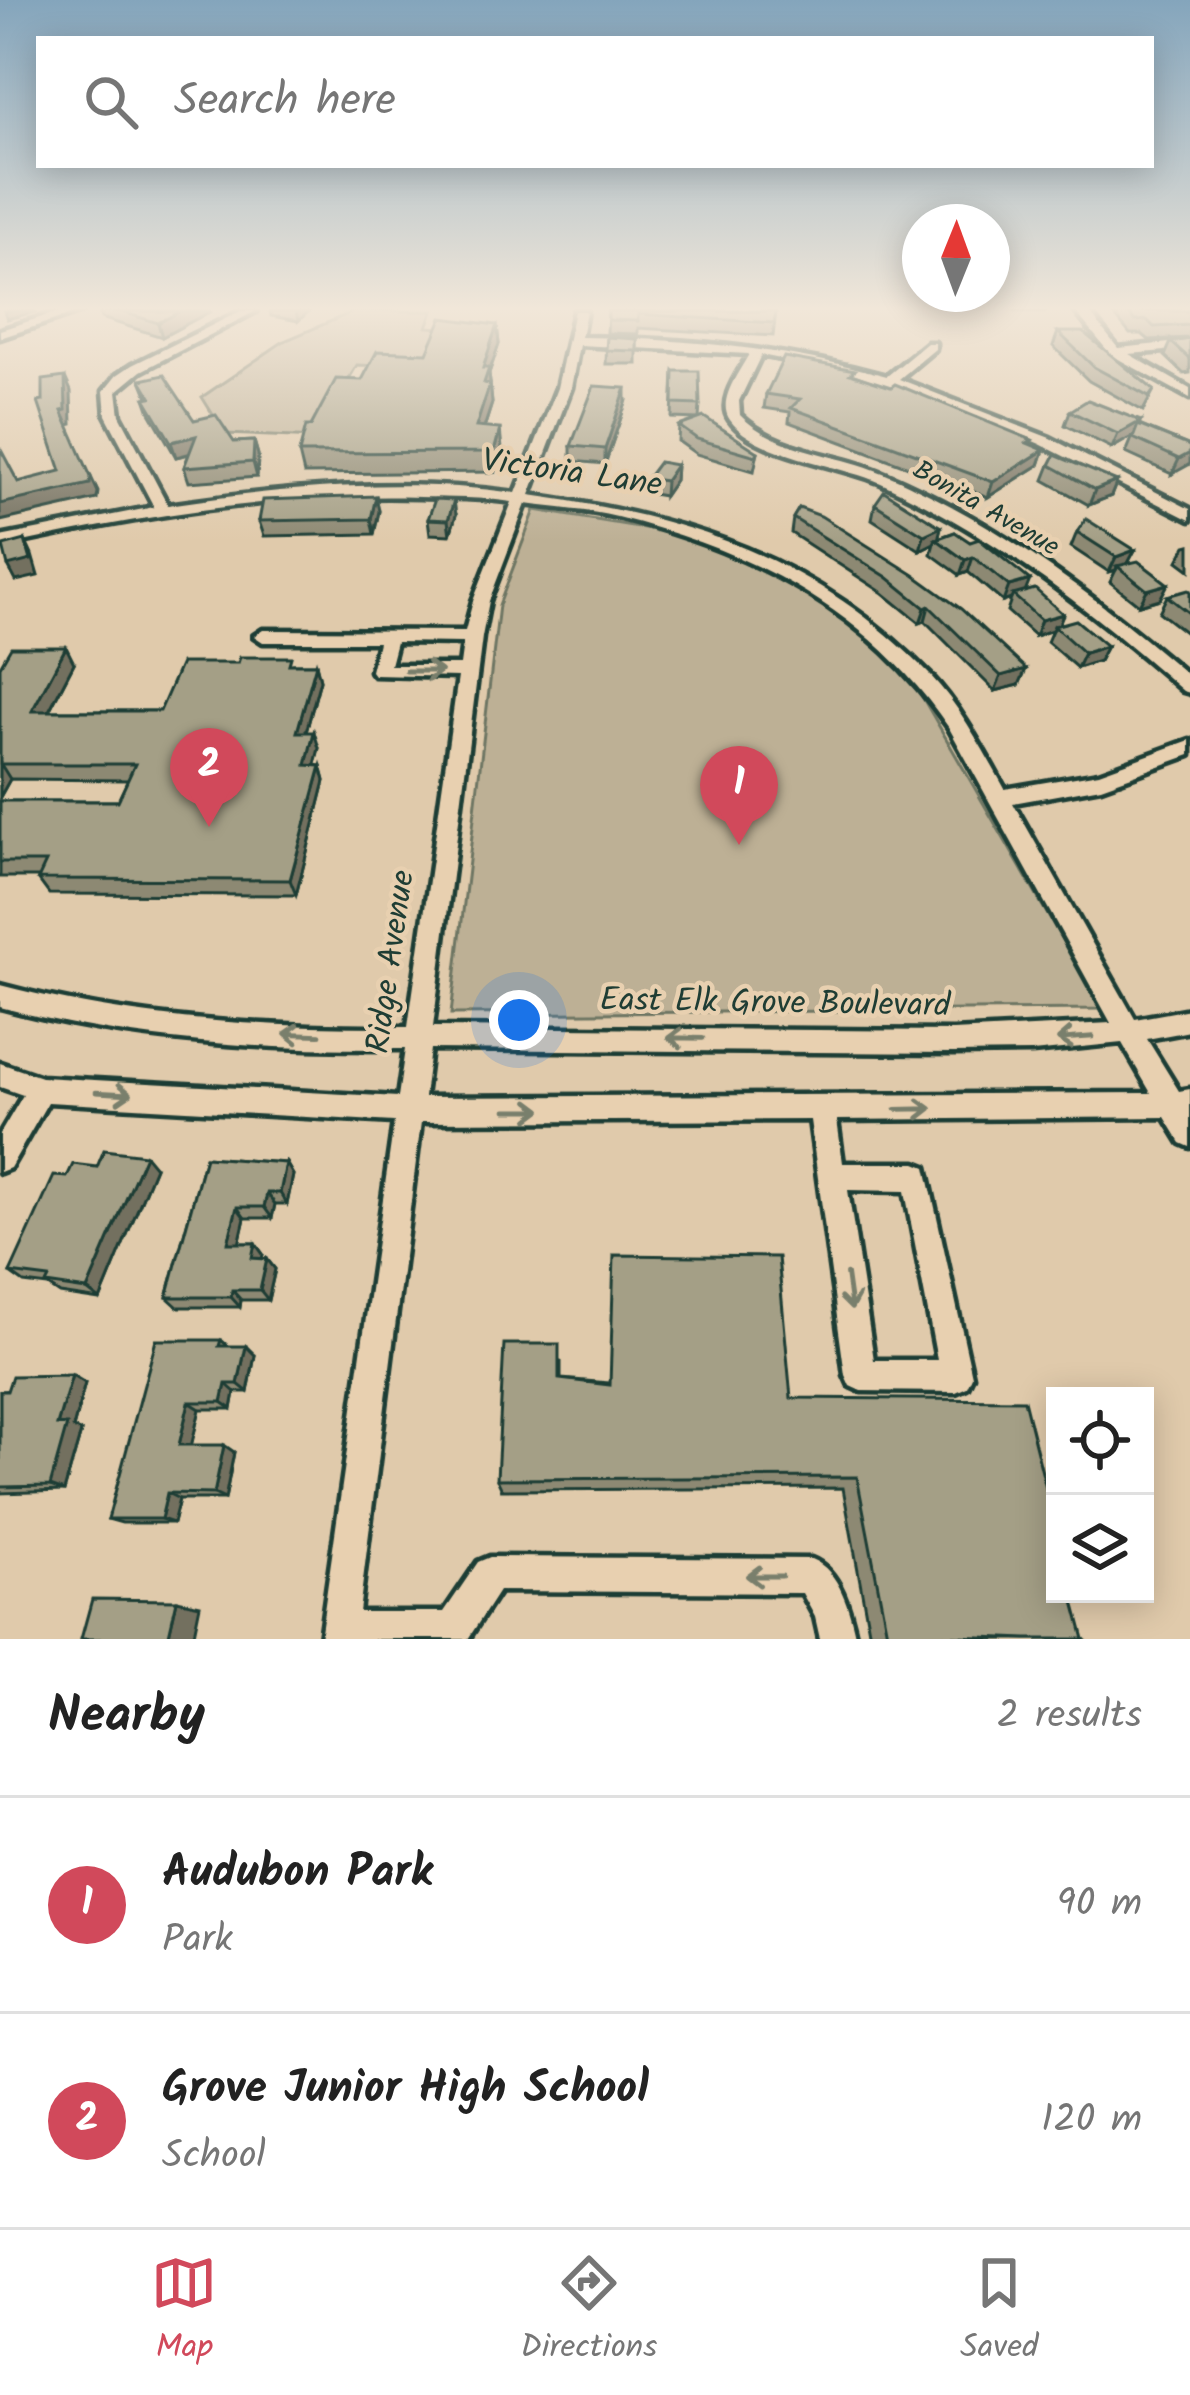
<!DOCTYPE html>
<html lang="en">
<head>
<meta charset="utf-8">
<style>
	:root { --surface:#fff; --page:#f2f2f2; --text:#222; --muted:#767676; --line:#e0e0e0; --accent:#d1495b }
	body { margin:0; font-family:Kalam,sans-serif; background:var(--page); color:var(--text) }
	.controls { position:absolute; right:36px; bottom:36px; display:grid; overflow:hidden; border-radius:0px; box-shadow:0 6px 30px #0003 }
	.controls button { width:108px; height:108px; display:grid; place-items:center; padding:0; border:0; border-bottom:3px solid var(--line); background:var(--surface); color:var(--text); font:60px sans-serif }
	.compass { position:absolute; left:902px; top:204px; width:108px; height:108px; border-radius:50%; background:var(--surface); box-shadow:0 6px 30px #0003; rotate:1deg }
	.you { position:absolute; left:519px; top:1020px; width:42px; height:42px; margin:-30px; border:9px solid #fff; border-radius:50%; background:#1a73e8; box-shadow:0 0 0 18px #1a73e833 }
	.badge { display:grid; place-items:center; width:78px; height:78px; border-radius:50%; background:var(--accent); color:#fff; font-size:39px; font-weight:700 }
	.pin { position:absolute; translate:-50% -99px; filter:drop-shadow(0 3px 6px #0008) }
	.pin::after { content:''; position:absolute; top:63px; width:42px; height:36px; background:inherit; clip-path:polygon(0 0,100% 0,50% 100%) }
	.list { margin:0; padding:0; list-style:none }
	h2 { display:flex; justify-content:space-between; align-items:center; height:156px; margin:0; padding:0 48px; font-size:51px }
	h2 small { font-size:39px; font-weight:400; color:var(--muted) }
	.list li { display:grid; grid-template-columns:78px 1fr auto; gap:36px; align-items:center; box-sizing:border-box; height:216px; padding:0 48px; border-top:3px solid var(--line) }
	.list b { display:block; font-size:45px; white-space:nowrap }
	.list p { margin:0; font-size:39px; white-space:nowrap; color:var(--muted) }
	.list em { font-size:39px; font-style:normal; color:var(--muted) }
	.icon { flex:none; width:66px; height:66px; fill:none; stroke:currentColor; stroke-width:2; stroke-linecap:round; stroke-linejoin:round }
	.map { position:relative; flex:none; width:1190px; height:1639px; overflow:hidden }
	.search { position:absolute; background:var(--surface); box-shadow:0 6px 30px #0003; left:36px; right:36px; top:36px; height:132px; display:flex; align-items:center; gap:30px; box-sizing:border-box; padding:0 42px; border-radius:0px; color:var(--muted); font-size:45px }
	.sheet { height:588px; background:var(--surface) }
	nav { display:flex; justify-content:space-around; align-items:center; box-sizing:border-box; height:168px; border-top:3px solid var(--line); background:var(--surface); font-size:33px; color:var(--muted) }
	nav a { display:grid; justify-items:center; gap:6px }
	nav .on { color:var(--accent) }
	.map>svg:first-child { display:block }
	.green { fill:#bdb095; stroke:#6e7664; stroke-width:3 }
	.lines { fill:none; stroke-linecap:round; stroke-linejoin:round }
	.minor-casing { stroke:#1f3d34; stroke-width:9 }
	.minor { fill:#e8d0b0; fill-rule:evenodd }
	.wall { fill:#8d8973; stroke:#1f3d34; stroke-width:3 }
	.shaded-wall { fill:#736f5e; stroke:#1f3d34; stroke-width:3 }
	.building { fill:#a49f86; stroke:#1f3d34; stroke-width:3 }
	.oneway { stroke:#797f6c }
	.labels { text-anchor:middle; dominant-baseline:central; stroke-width:9; stroke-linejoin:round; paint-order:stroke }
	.far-street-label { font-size:27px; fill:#1f3d34; stroke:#e8d0b0 }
	.street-label { font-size:33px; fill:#1f3d34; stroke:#e8d0b0 }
</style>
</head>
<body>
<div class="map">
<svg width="1190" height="1639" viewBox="0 0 1190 1639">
	<rect width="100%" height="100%" fill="#e0caab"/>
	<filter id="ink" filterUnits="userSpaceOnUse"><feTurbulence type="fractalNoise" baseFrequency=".00833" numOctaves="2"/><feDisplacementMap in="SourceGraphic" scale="24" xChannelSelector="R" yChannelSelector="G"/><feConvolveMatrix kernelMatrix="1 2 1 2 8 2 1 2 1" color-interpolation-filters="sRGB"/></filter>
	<g filter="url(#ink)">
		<g class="green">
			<path d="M355,311H433L427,327L441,328L431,358L408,367L357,365L322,425L390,441L225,434L202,397L284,341Z"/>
			<path d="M535,510L681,534L795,584L864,629L913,681L1102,1009L451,1014L499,605Z"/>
		</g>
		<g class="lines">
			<g class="minor-casing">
				<g id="minor">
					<path d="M62,311H82L0,338V330Z"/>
					<path d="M241,311H256L141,371L117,391L120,415L168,505C281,488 402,477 516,493L557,388L574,311H586L581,337C686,339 786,348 887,376L927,343H935V349L899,379L1050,438L1190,509V520L1040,444L941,402L840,371L761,355L739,401L740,415C771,446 818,452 858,464C881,471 904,482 926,493C1023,541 1108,607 1190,677V693L1183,691C1091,610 994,535 881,483C842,465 755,456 730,420C716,401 740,371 749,354L579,345L571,388L530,495C688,517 816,557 930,675C961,707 983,750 1005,789L1099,773L1190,740V755L1101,787L1013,803L1135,1019L1190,1009V1031L1147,1039L1179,1091L1190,1089V1147L1181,1143L1165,1117L837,1120L843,1163H916L926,1167L972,1376L967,1387L956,1392L861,1391L850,1386L845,1375L810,1120L421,1122L359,1612H444L478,1562L490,1557L811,1559C840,1570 850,1611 856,1639H820L815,1617L802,1593L499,1591L468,1639H320L394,1122L48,1102L10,1168L0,1172V1134L23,1095L0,1087V1063L41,1077L398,1097L405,1049C267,1050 133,1043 0,1007V985C135,1021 269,1028 408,1027L458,677L374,675L371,671L378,642H263L254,636L263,630L465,631L473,601L512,502C482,497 451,498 420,497C277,493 139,516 0,547V537L154,507L106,415L104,391L117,375L132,365ZM526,504C556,508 588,510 617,517C752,551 869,610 949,728L1111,1023L953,1031L433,1027L482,637L489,601ZM396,642L463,643L460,665H390ZM1122,1043L1151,1093L424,1097L430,1049L953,1053L1032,1052ZM848,1190L905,1191L937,1360H874Z"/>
					<path d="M1075,311H1088L1118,348L1190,341V349L1129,354L1190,389V398L1111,355Z"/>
				</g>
			</g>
			<use href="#minor" class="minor"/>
		</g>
		<g class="wall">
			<path d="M99,311H211L162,337L101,318Z"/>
			<path d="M270,311H309L298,321L271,316Z"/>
			<path d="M608,311L776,312L773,336L638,328V334L607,333Z"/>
			<path d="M1014,311H1046L1045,313Z"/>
			<path d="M1111,311H1190V338L1149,340L1142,334H1130Z"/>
			<path d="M497,325L499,344L489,373L492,403L484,428L502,449L495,472L304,474L299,453L311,426L362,380Z"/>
			<path d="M1058,332L1154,390L1143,411L1089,381L1053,346Z"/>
			<path d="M607,337L637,339V364H606Z"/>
			<path d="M1190,339V373L1184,374L1165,356L1171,342Z"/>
			<path d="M674,371L700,405L699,419L672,418Z"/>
			<path d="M854,375L1032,440L1030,444L1044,450L1039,465L988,497L789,422L790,412L764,408L766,394Z"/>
			<path d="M141,380L194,420L234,442L254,441L258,455L257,477L189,482L184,467L189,454L176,457L150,412L145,398L148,397Z"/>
			<path d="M626,403L605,464L571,461V446Z"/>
			<path d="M1070,411L1139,425L1190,446L1172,474L1126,453L1133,436L1112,448L1065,425Z"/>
			<path d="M679,426L758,452L754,471L696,454L678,441Z"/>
			<path d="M676,465L675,480L664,496L646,493L647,478Z"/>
			<path d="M1050,465L1117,481L1111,496L1089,505L1044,480Z"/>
			<path d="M376,496L379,511L374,534L264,536L259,521Z"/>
			<path d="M875,504L941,527L938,538L955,532L1025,592L1063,614L1058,625L1107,646L1099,661L1077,668L1047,642L1052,630L1035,636L1007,611L1011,599L1003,602L968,572L960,575L931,554L934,543L920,550L872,519Z"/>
			<path d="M799,508L1026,669L1019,685L995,691L925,621L920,623L883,593L791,533L793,518Z"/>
			<path d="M456,515L450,535L430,534L428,519Z"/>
			<path d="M1077,532L1135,550L1128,563L1160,599L1139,605L1110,582L1116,570L1109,572L1071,547Z"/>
			<path d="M1190,545V570L1178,561L1186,546Z"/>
			<path d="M1190,591V636L1159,612L1167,596Z"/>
			<path d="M74,663L49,711H160L293,664H316L320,680L306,732L319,748L314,765L321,766L325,781L296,895L49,894L38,879L39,877H0V801H118L128,780L10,779L0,797V666Z"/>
			<path d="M205,1157L286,1163L293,1175L287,1204H275L272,1218H245L239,1243H255L263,1254L262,1258L267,1259L275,1269L268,1300H241L240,1307H178L167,1297Z"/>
			<path d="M97,1167H155L100,1300L60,1294L48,1286L24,1283L10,1273L67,1177Z"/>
			<path d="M221,1340L228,1346L255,1355L248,1392H235L232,1409H200L191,1445L234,1452L225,1499H179L173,1523H122L108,1519Z"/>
			<path d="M561,1361V1379L791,1398L1084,1639H942L870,1636L843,1488L502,1490L497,1479Z"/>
			<path d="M85,1383L73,1428L81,1432L64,1491L0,1493V1391Z"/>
		</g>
		<g class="shaded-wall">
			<path d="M4,311H34L35,312L7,319Z"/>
			<path d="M181,311H211L162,337L158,323Z"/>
			<path d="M296,311H309L298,321Z"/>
			<path d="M497,325L499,344L489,373L492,403L478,447L476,427L483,368Z"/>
			<path d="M65,377L71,391L72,424L68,425L62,411Z"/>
			<path d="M626,388V403L605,464V449Z"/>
			<path d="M1141,421L1135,435L1112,448L1118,434Z"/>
			<path d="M500,429L502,449L495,472L494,452Z"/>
			<path d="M196,436L200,451L176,457L171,442Z"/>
			<path d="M254,441L258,455L257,477L253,462Z"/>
			<path d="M1044,450L1039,465L988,497L993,482Z"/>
			<path d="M1190,453V464L1172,474L1179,459Z"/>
			<path d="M676,465L675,480L664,496L665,481Z"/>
			<path d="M91,477L98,492L97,499L0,521V504Z"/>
			<path d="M1117,481L1111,496L1089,505L1095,490Z"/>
			<path d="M376,496L379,511L374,534L371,519Z"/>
			<path d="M454,500L456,515L450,535L448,520Z"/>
			<path d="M941,527L938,540L936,539L934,543L920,550L924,535Z"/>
			<path d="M25,540L32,555L38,576L16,581L8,566Z"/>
			<path d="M1135,550L1127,565L1117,566L1116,570L1109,572L1116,557Z"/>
			<path d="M973,557L968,572L960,575L965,560Z"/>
			<path d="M1030,580L1024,595H1013L1011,599L1003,602L1009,586Z"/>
			<path d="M1168,584L1160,599L1139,605L1147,590Z"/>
			<path d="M929,606L925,621L920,623L925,608Z"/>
			<path d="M1063,614L1057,629L1054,626L1052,630L1035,636L1041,620Z"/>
			<path d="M1107,646L1099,661L1077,668L1084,653Z"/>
			<path d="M66,647L74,663L41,726L32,711Z"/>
			<path d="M316,664L320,680L302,747L297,732Z"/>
			<path d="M1026,669L1019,685L995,691L1001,676Z"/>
			<path d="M314,732L319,748L311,781L306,765Z"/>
			<path d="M0,763L10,779L0,797Z"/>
			<path d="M321,766L325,781L296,895L290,880Z"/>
			<path d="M145,1155L155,1167L100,1300L87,1290Z"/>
			<path d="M286,1163L293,1175L287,1204L280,1193Z"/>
			<path d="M267,1193L275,1204L272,1218L264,1207Z"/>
			<path d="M237,1207L245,1218L237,1253L228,1243Z"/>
			<path d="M255,1243L263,1254L260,1269L252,1258Z"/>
			<path d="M267,1259L275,1269L268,1300L260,1290Z"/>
			<path d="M232,1290L241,1300L240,1307L231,1297Z"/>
			<path d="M246,1346L255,1355L248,1392L238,1384Z"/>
			<path d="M72,1375L85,1383L73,1428L81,1432L64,1491L50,1486L57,1425Z"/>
			<path d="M226,1384L235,1392L232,1409L222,1402Z"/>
			<path d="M189,1402L200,1409L190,1451L179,1445Z"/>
			<path d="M224,1445L234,1452L225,1499L214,1494Z"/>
			<path d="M167,1493L179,1499L173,1523L161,1519Z"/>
			<path d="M177,1600L200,1605L193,1639H168Z"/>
		</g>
		<g class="building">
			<path d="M119,311H181L158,323Z"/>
			<path d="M608,311H775L776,312L774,323L638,314V321L608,320Z"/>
			<path d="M1127,311H1190V325L1154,327L1147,320L1135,321Z"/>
			<path d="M442,318L497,325L483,368H489L484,383L490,384L476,427L500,429L494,452L299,453L306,426H311L336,379L362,380L377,351L427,353Z"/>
			<path d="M1058,332H1083L1154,390L1149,397L1094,367Z"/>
			<path d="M607,337L637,339V351L606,350Z"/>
			<path d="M1190,339V359L1171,342Z"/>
			<path d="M784,357L855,370L850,374L891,387L895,384L1032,440L1027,443L1044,450L993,482L791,408L800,399L766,394Z"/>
			<path d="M674,371H699L700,405L673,404Z"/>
			<path d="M164,375L194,420L216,415L234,442L254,441L253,462L184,467L196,436L171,442L145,398L151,397L141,380Z"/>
			<path d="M65,377L66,410L62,411L91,477L90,484L0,504V448L18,482L61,471L38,402L43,401V380Z"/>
			<path d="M594,386L626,388L605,449L571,446Z"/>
			<path d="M1088,400L1141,421L1118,434L1070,411Z"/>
			<path d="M704,417L758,452L756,456L697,439L679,426Z"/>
			<path d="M1138,425L1190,446V453L1179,459L1133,438Z"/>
			<path d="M1055,455L1117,481L1095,490L1050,465Z"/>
			<path d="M659,462L676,465L665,481L647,478Z"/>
			<path d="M884,491L941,527L924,535L875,504Z"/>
			<path d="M376,496L371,519L259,521L263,500Z"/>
			<path d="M435,499L454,500L448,520L428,519Z"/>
			<path d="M799,508L821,516L914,575L961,609L1026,669L1001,676L929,606L925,608L887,577L793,518Z"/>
			<path d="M1086,519L1135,550L1116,557L1077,532Z"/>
			<path d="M955,532L970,542L979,539L1030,580L1009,586L973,557L965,560L936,539Z"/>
			<path d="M25,540L31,560L8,566L3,546Z"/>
			<path d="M1138,561L1168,584L1147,590L1117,566Z"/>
			<path d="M1035,589L1063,614L1041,620L1013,595Z"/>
			<path d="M1188,590L1190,591V614L1167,596Z"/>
			<path d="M1076,620L1107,646L1084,653L1054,626Z"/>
			<path d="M11,647H66L32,711H160L181,663H238L240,657H291L289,664H316L297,732H314L306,765L321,766L290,880L38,879L46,862H0V801H118L135,764H0V666Z"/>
			<path d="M104,1150L145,1155L87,1290L46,1284L49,1278L10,1273L54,1176L67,1177L73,1164L97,1167Z"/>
			<path d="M205,1157L286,1163L280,1193H267L264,1207H237L228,1243H255L252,1258L267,1259L260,1290H232L231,1297H167Z"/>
			<path d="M614,1255L778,1257L791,1398L1024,1400L1055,1525V1594H1072L1084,1639H1027L887,1633L857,1477L497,1479L504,1344H559V1379L610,1385Z"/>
			<path d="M156,1340H221L219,1346H246L238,1384H226L222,1402H189L179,1445H224L214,1494L167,1493L161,1519H108Z"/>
			<path d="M72,1375L57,1425H67L50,1486L0,1487V1391H7L12,1376Z"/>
			<path d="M92,1599L177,1600L168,1639H81Z"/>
		</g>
		<defs><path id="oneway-shaft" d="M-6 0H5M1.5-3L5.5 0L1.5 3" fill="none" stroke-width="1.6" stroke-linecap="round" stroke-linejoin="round" transform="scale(3)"/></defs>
		<g class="oneway">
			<use href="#oneway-shaft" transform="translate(424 671)"/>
			<use href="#oneway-shaft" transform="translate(302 1034) rotate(-178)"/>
			<use href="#oneway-shaft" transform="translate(685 1038) rotate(-179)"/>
			<use href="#oneway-shaft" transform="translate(1075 1038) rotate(176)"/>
			<use href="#oneway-shaft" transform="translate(114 1093) rotate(3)"/>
			<use href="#oneway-shaft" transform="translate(914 1109) rotate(-1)"/>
			<use href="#oneway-shaft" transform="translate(524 1110)"/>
			<use href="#oneway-shaft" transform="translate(849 1292) rotate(82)"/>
			<use href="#oneway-shaft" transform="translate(764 1576) rotate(-180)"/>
		</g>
	</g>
	<linearGradient id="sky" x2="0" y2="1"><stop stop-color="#84a5bc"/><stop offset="0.57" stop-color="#f1e7d9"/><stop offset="1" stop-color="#f1e7d9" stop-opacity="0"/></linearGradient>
	<rect width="1190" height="541" fill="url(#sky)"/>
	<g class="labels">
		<g class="far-street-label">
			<text transform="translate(986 509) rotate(30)">Bonita Avenue</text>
		</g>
		<g class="street-label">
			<text transform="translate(572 474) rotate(8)">Victoria Lane</text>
			<text transform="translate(392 962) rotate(-82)">Ridge Avenue</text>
			<text transform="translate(775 1004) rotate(1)">East Elk Grove Boulevard</text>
		</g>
	</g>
</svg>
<div class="controls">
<button><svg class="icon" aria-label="locate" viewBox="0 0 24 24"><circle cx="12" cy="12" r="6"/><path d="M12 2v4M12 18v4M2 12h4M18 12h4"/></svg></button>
<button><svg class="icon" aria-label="layers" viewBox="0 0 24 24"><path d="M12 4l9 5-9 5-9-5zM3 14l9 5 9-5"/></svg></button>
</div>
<svg class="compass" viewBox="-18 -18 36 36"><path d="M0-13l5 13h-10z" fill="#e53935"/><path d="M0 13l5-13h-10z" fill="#767676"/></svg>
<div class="you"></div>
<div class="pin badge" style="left:739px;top:845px">1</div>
<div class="pin badge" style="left:209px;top:827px">2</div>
<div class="search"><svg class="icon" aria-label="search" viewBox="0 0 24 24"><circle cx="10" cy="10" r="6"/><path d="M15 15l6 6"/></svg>Search here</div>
</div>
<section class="sheet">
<h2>Nearby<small>2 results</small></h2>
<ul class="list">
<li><span class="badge">1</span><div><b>Audubon Park</b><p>Park</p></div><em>90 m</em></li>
<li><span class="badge">2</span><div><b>Grove Junior High School</b><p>School</p></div><em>120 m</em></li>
</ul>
</section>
<nav>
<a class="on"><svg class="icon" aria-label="map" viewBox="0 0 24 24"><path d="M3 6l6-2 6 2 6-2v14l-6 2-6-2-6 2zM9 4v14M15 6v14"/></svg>Map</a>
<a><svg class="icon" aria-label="directions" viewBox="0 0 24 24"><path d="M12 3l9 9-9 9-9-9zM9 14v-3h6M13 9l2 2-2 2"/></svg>Directions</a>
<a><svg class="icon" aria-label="saved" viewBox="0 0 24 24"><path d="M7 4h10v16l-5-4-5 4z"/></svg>Saved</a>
</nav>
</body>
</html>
